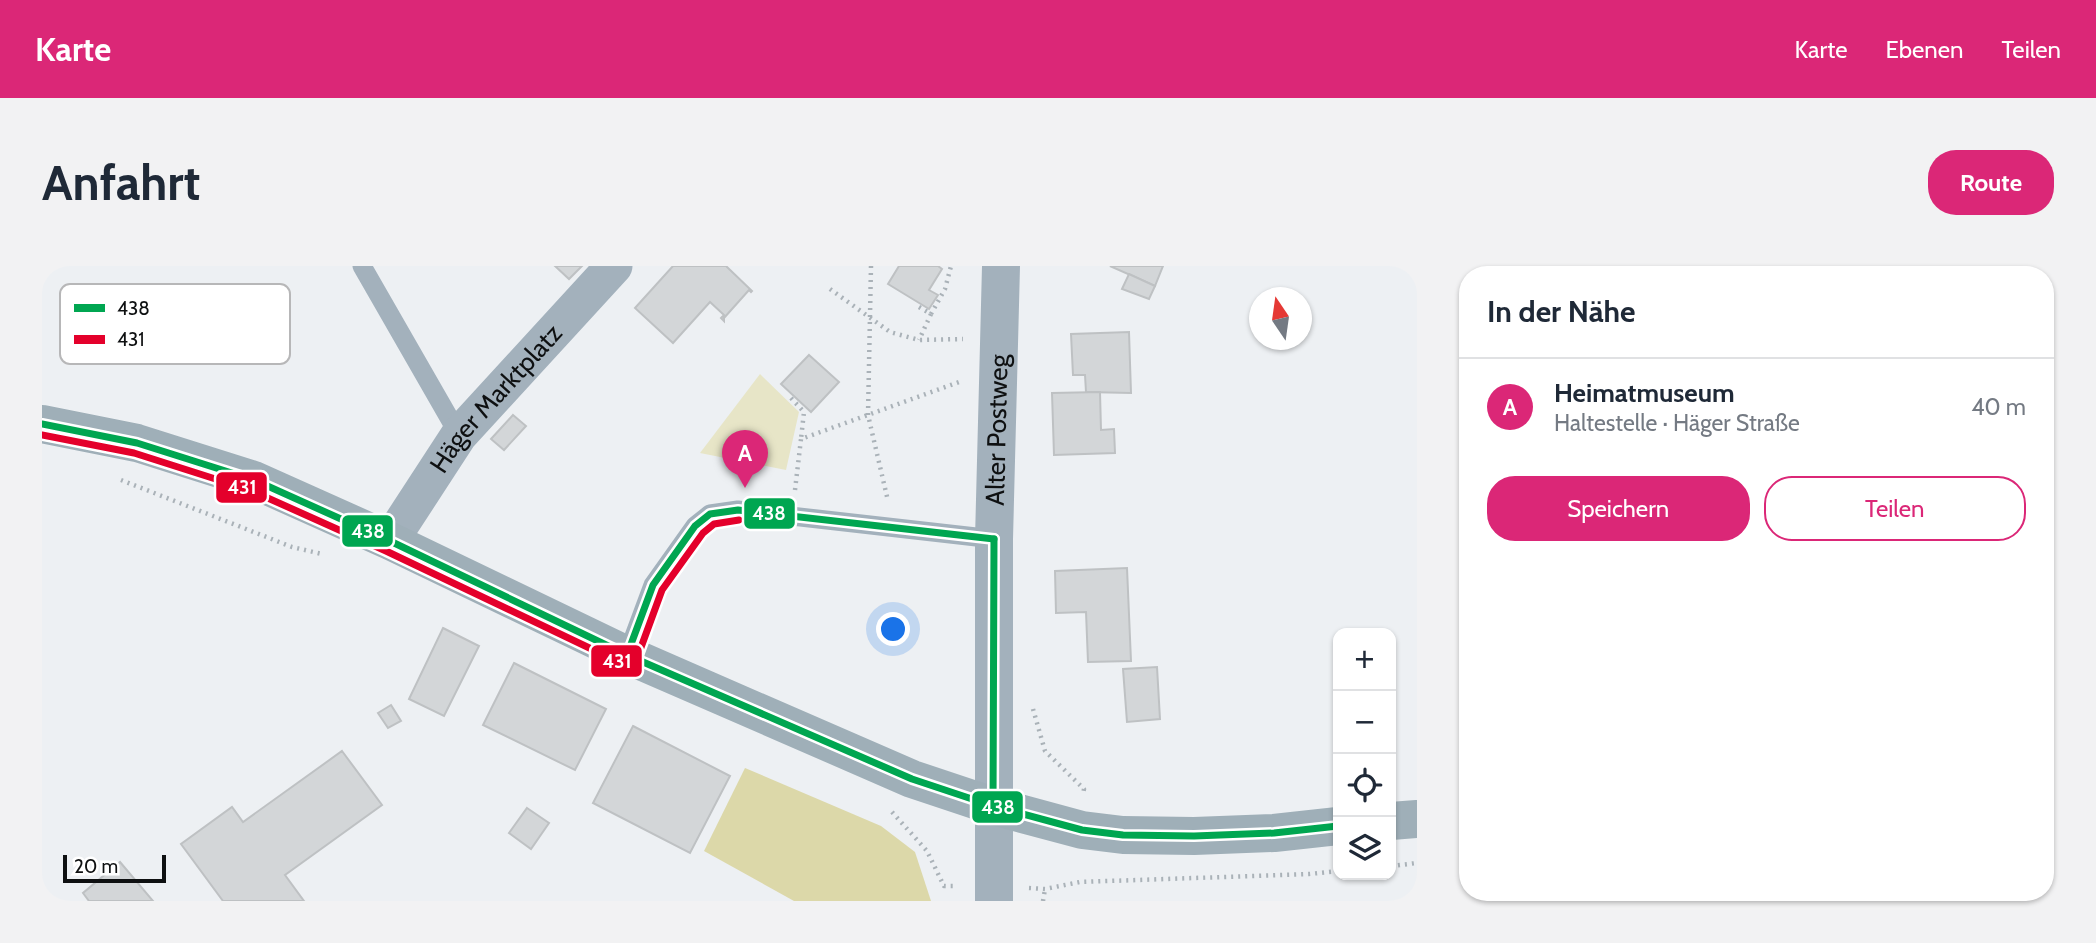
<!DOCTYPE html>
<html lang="de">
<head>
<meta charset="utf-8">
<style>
	:root { --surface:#fff; --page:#f2f2f3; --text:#1f2937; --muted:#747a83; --line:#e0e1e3; --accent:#db2777 }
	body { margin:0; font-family:Cabin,sans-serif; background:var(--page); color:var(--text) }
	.controls { position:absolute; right:21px; bottom:21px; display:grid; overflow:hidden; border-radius:14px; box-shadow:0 2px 5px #0004 }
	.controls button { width:63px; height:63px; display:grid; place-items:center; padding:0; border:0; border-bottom:2px solid var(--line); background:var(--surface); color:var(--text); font:35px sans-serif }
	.compass { position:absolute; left:1207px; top:21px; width:63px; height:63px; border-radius:50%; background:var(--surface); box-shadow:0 2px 5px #0004; rotate:347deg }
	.scale { position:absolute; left:21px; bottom:18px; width:103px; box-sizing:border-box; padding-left:7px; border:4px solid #0e1011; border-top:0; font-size:19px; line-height:24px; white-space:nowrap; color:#0e1011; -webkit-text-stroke:5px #fff; paint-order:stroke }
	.you { position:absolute; left:852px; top:364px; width:24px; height:24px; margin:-18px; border:5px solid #fff; border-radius:50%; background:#1a73e8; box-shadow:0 0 0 10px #1a73e833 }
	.badge { display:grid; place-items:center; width:46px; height:46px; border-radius:50%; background:var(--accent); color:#fff; font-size:23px; font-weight:700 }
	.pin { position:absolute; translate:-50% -58px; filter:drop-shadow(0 2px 4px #0008) }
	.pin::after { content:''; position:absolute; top:37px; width:24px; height:21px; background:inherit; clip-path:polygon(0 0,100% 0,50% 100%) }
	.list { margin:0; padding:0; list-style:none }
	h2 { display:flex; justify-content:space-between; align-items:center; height:91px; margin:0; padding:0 28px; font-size:30px }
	h2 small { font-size:23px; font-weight:400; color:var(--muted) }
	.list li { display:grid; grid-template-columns:46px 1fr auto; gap:21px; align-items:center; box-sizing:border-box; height:98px; padding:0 28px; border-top:2px solid var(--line) }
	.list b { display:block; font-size:26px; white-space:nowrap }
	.list p { margin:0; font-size:23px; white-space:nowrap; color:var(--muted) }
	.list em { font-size:23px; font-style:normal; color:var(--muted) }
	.actions { display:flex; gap:14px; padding:21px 28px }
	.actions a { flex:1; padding:16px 0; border:2px solid var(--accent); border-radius:28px; text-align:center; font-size:24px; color:var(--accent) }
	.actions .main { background:var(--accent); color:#fff }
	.icon { flex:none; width:38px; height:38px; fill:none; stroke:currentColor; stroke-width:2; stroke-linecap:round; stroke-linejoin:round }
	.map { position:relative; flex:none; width:1375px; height:635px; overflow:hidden; border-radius:28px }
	header { display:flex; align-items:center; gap:42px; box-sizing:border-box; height:98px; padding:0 35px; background:var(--accent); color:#fff }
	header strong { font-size:33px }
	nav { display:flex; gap:38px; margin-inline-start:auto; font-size:24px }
	.intro { display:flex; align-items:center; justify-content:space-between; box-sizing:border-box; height:168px; padding:0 42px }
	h1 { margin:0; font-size:49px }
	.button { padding:18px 32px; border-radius:28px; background:var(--accent); color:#fff; font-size:24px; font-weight:700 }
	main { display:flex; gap:42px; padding:0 42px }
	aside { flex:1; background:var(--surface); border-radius:28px; box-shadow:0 2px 5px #0004 }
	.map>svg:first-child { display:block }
	.green { fill:#e7e5c7 }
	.forest { fill:#dcd8a9 }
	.building { fill:#d3d6d8; stroke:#bec1c3; stroke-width:2 }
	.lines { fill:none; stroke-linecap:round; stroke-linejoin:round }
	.path { stroke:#aab2b8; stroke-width:4.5; stroke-dasharray:2 5; stroke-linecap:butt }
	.service { stroke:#a3b1bc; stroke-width:19 }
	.minor { stroke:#a3b1bc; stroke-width:37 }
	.tertiary { stroke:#a3b1bc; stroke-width:38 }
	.secondary { stroke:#9fafb8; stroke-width:38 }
	.bus-1-casing { stroke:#fff; stroke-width:12 }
	.bus-2-casing { stroke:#fff; stroke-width:12 }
	.bus-1 { stroke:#00a651; stroke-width:7 }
	.bus-2 { stroke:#e4002b; stroke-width:7 }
	.labels { text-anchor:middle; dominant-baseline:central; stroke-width:5; stroke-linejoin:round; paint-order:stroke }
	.street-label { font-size:26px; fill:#0e1011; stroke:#fff }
	.key { fill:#fff; stroke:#b7b7b8; stroke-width:2 }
	.key-label { font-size:19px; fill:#0e1011 }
	.line-badge { stroke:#fff; stroke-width:2.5 }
	.badge-label { font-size:19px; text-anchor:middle; font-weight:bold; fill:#fff }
</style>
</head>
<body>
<header>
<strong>Karte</strong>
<nav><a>Karte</a><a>Ebenen</a><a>Teilen</a></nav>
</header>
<div class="intro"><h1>Anfahrt</h1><a class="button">Route</a></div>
<main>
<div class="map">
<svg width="1375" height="635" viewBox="0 0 1375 635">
	<rect width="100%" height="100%" fill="#edf0f3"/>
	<path class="green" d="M718,108L757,146L744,204L658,187Z"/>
	<path class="forest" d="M703,502L839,560L873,586L889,635H752L662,585Z"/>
	<g class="building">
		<path d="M513,0H540L527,13Z"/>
		<path d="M631,0H684L710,25L709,26L707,24L682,52V55L679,52L682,49L668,36L631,77L593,42Z"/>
		<path d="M857,0H896L900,3L887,24L896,29L887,43L846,18Z"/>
		<path d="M1068,0H1121L1113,20Z"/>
		<path d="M1087,8L1113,20L1107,33L1080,23Z"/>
		<path d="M1087,66L1089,127L1044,126L1043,109H1031L1029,68Z"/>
		<path d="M767,89L797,116L769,146L739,118Z"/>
		<path d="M1058,126L1059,164L1072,163L1073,187L1012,189L1010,127Z"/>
		<path d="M471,149L484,160L462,184L449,173Z"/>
		<path d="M1085,302L1089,395L1046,396L1044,346L1014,347L1013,305Z"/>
		<path d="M401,362L437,380L402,450L367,433Z"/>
		<path d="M472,397L564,443L533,504L441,459Z"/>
		<path d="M1115,401L1118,453L1085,456L1081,403Z"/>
		<path d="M349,439L359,455L346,462L336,447Z"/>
		<path d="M591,460L688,510L648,587L551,537Z"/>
		<path d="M300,485L340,539L243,609L262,635H181L139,578L190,541L201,556Z"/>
		<path d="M485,542L507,557L489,583L467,567Z"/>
		<path d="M78,596L111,635H47L41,627Z"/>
	</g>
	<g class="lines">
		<g class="path">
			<path d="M829,0L826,149L846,235"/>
			<path d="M788,23L848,66L877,74L921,73"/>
			<path d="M877,41L889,48L877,74"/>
			<path d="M889,48L903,23L909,0"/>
			<path d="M749,132L762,146L759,173"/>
			<path d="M79,214L250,281L280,288"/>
			<path d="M753,224L759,173L920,115"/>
			<path d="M991,443L1003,485L1042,523L1041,528"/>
			<path d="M850,546L885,585L902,620H915"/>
			<path d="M1349,600L1375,597"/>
			<path d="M987,622L1003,623L1038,616L1267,608L1296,605"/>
			<path d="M1001,635L1003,623"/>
		</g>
		<g class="service">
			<path d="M320,0L417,169"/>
			<path d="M585,389L611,319L653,260L668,248L696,244L952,273"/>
		</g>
		<path class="minor" id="s1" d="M348,275L417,169L572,0"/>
		<path class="tertiary" id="s2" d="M952,635V273L959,0"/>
		<g class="secondary">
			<path d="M0,158L95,177L212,214L348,275L585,389L870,513L951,540L1040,564L1081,569L1152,570L1232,567L1296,560"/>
			<path d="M1349,555L1375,553"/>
		</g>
		<g class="bus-1-casing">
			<g id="bus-1">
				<path d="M0,158L95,177L212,214L348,275L585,389L870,513L951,540L1040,564L1081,569L1152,570L1232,567L1296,560"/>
				<path d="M585,389L611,319L653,260L668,248L696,244L952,273"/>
				<path d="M951,540L952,273"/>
			</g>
		</g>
		<g class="bus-2-casing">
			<path id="bus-2" d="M0,169L92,187L208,224L344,285L583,399H589L594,395L620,324L661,267L672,258L697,254"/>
		</g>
		<use href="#bus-1" class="bus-1"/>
		<use href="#bus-2" class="bus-2"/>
	</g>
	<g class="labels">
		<g class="street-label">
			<text stroke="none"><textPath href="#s1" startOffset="178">Häger Marktplatz</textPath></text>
			<text stroke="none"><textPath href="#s2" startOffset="471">Alter Postweg</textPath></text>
		</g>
	</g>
	<rect x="18" y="18" width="230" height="80" rx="10" class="key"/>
	<rect x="32" y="38" width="31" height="8" fill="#00a651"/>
	<rect x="32" y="69" width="31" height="9" fill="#e4002b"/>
	<g class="key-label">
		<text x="75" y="49">438</text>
		<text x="75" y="80">431</text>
	</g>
	<g class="line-badge">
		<rect x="173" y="205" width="53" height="33" rx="7" fill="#e4002b"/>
		<rect x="701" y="231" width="53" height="33" rx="7" fill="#00a651"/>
		<rect x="299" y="248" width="53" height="34" rx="7" fill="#00a651"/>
		<rect x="548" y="378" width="53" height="34" rx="7" fill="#e4002b"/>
		<rect x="929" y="524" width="53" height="34" rx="7" fill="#00a651"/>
	</g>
	<g class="badge-label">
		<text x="200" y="228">431</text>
		<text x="727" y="254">438</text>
		<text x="326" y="272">438</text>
		<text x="575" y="402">431</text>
		<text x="956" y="548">438</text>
	</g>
</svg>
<div class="controls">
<button>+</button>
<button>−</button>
<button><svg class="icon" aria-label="locate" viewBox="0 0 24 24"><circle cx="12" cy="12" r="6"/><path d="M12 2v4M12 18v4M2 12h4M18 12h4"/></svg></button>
<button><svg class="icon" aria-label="layers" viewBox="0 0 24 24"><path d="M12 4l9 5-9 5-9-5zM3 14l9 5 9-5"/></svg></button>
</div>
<svg class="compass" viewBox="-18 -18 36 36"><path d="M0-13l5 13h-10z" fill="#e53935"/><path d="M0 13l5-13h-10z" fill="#747a83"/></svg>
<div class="scale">20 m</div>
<div class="you"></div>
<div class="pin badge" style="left:703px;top:222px">A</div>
</div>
<aside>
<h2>In der Nähe<small></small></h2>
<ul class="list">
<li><span class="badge">A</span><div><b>Heimatmuseum</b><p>Haltestelle · Häger Straße</p></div><em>40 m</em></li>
</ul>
<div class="actions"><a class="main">Speichern</a><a>Teilen</a></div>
</aside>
</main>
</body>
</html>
